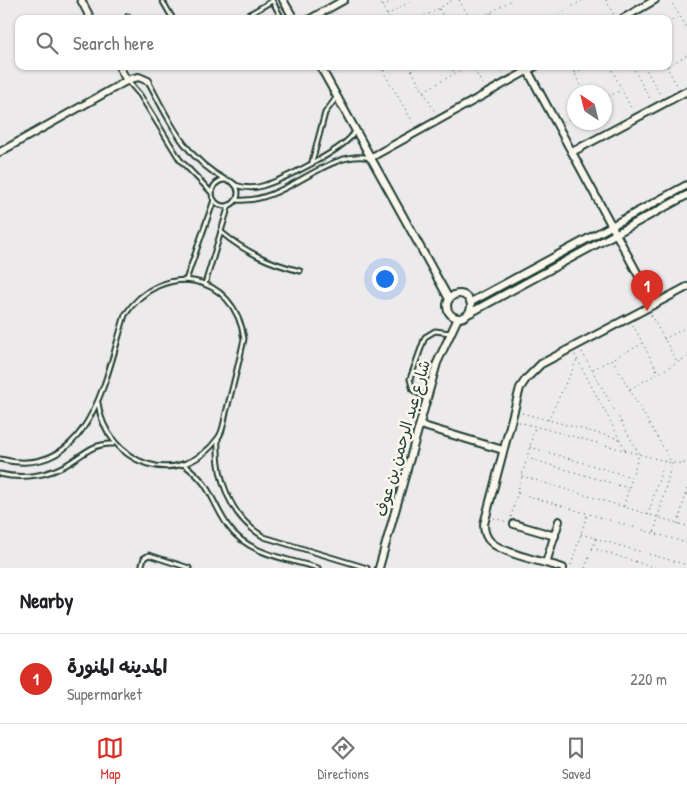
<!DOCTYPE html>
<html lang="en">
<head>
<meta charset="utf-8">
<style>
	:root { --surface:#fff; --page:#f6f6f6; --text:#202124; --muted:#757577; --line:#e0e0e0; --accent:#d93025 }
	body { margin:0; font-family:"Patrick Hand","Playpen Sans Arabic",sans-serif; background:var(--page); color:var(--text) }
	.compass { position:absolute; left:567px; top:85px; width:45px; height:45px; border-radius:50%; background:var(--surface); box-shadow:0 1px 4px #0004; rotate:325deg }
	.you { position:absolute; left:384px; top:278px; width:18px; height:18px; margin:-12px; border:4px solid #fff; border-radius:50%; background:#1a73e8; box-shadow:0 0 0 8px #1a73e833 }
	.badge { display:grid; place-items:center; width:32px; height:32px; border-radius:50%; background:var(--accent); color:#fff; font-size:16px; font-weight:700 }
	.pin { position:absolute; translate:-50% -41px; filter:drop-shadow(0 1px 2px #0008) }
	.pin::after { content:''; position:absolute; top:26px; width:18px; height:15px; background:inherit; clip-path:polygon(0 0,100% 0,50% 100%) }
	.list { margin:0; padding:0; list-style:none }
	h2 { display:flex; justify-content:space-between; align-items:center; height:65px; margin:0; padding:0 20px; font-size:21px }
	h2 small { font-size:16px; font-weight:400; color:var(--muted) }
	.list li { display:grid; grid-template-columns:32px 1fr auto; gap:15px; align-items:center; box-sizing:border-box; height:90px; padding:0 20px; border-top:1px solid var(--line) }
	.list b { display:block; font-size:19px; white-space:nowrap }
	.list p { margin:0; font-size:16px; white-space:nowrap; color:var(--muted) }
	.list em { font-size:16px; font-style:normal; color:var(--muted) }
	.icon { flex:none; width:28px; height:28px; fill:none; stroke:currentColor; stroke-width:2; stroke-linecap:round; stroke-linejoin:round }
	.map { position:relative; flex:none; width:687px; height:568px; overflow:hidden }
	.search { position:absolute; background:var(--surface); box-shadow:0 1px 4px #0004; left:15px; right:15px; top:15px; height:55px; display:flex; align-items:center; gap:12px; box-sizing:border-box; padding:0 18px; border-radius:10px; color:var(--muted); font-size:19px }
	.sheet { height:155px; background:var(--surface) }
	nav { display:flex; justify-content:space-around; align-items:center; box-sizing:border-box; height:70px; border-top:1px solid var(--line); background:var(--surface); font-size:14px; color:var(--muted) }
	nav a { display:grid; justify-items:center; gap:2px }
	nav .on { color:var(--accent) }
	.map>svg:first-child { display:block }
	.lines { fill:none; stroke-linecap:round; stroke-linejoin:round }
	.service-casing { stroke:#1f3d34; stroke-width:7 }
	.minor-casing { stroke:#1f3d34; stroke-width:10 }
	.path { stroke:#1f3d34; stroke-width:1; stroke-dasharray:1 4; stroke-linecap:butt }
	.service { stroke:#fbf7ec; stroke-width:3 }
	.minor { stroke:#fbf7ec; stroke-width:6 }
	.labels { text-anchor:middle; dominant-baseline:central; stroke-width:5; stroke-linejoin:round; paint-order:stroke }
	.street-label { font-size:16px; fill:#1f3d34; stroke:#fbf7ec }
</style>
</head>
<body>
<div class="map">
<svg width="687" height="568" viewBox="0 0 687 568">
	<rect width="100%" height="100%" fill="#edeaec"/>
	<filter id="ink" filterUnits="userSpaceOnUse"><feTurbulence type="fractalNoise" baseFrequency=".02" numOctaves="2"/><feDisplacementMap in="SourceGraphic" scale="10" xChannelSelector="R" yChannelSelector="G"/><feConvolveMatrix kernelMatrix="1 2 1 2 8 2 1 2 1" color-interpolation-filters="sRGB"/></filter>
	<g filter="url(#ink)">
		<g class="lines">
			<g class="service-casing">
				<g id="service">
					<path d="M162,0L173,19"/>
					<path d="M272,0L282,19"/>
					<path d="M128,16L129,19"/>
					<path d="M241,19L272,1"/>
					<path d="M128,81L140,95L180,160L212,193"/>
					<path d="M148,81C169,120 185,159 226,180"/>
					<path d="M312,162L325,113L336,98"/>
					<circle cx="225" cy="193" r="13"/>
					<path d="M235,185C244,188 253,189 262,186C282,180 347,149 355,131"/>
					<path d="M236,200C285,205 327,148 370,158"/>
					<path d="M221,232C245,252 269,263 300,271"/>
					<path d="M186,280L214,200"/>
					<path d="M205,284L229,205"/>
					<path d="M427,399L413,390L410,379L425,337L435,331L450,333"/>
					<path d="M218,439C216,478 230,517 264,537L367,568"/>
					<path d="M0,459C90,482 106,376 125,315C161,260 235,272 244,339C239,362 233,386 227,409C224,418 224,431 218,438C179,492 106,464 98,403"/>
					<path d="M183,464C212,484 210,500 228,526C247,554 288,559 318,568"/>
					<path d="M0,474C24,480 51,475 71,462C86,452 95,443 113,444"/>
					<path d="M141,568L144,558L149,555L189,568"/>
				</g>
			</g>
			<g class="minor-casing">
				<g id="minor">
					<path d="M81,0L91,19"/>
					<path d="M283,0L294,19"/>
					<path d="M310,19L344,0"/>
					<path d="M622,19L655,0"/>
					<path d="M119,66L127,81"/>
					<path d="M320,66L449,299"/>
					<path d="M528,71L654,304"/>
					<path d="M0,152L130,79L139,77L148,81"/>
					<path d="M572,152L687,91"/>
					<path d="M370,158L536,66"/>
					<circle cx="459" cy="306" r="12"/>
					<path d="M471,302L687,185"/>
					<path d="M470,313L687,195"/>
					<path d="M420,425L503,450"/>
					<path d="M514,524L555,536"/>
					<path d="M546,563L559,521"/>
					<path d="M379,568L437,363L458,318"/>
					<path d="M563,568C547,563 501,553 491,542C485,537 484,531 484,524L520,388L526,379L541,364L687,287"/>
				</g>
			</g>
			<g class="path">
				<path d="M379,0L389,19"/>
				<path d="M459,0L470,19"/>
				<path d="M606,0L615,17"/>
				<path d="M670,0L687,28"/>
				<path d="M383,6L393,0"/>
				<path d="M439,9L445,19"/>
				<path d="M491,13L494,19"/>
				<path d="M387,15L413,0"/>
				<path d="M420,19L453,0"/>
				<path d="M479,19L512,0"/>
				<path d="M551,19L583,0"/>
				<path d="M668,23L680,16"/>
				<path d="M380,66L414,124"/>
				<path d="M409,66L436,114"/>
				<path d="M450,66L455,74"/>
				<path d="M472,66L484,87"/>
				<path d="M498,66L503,75"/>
				<path d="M571,66L584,92"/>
				<path d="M610,66L632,110"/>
				<path d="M632,66L651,101"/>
				<path d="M644,66L661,96"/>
				<path d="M666,66L678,87"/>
				<path d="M668,66L687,55"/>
				<path d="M331,69L337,66"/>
				<path d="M384,71L392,66"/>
				<path d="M575,73L588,66"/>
				<path d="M424,91L468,66"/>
				<path d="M604,99L621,90"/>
				<path d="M564,122L574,116"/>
				<path d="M651,315L677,362"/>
				<path d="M633,325L658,372"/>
				<path d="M664,339L687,327"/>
				<path d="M582,352L639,454L623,508"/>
				<path d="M575,355L626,451"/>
				<path d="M612,359L672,463L654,533"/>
				<path d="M593,369L642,344"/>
				<path d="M630,389L687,357"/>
				<path d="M522,413L619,439"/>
				<path d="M548,420L577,360"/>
				<path d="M519,422L672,463H687"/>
				<path d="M530,447L631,477"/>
				<path d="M527,458L628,488"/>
				<path d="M522,476L687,526"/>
				<path d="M518,493L687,543"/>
				<path d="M648,515L664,462"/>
				<path d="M511,517L535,427"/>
				<path d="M494,518L507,522"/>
				<path d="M678,524L687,489"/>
				<path d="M581,534L641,552"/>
				<path d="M592,548L656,568"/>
				<path d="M649,554L687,565"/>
				<path d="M571,565L587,515"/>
				<path d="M585,568L596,539"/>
			</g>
			<use href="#service" class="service"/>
			<use href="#minor" class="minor"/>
		</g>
	</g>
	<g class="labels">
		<g class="street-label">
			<text transform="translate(402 438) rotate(-74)">شارع عبد الرحمن بن عوف</text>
		</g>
	</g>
</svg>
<svg class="compass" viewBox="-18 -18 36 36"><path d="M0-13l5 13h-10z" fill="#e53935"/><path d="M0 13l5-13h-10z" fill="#757577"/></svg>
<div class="you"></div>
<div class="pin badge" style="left:647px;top:311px">1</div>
<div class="search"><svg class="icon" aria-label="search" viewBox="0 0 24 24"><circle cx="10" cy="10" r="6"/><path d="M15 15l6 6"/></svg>Search here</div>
</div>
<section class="sheet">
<h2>Nearby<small></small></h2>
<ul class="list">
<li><span class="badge">1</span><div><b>المدينه المنورة</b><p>Supermarket</p></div><em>220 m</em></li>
</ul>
</section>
<nav>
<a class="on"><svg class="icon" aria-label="map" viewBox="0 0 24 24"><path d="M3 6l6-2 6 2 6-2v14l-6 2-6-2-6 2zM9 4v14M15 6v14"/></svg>Map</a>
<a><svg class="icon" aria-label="directions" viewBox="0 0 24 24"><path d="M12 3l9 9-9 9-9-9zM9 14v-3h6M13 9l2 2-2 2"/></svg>Directions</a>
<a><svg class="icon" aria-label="saved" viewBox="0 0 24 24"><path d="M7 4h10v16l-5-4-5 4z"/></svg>Saved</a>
</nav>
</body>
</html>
